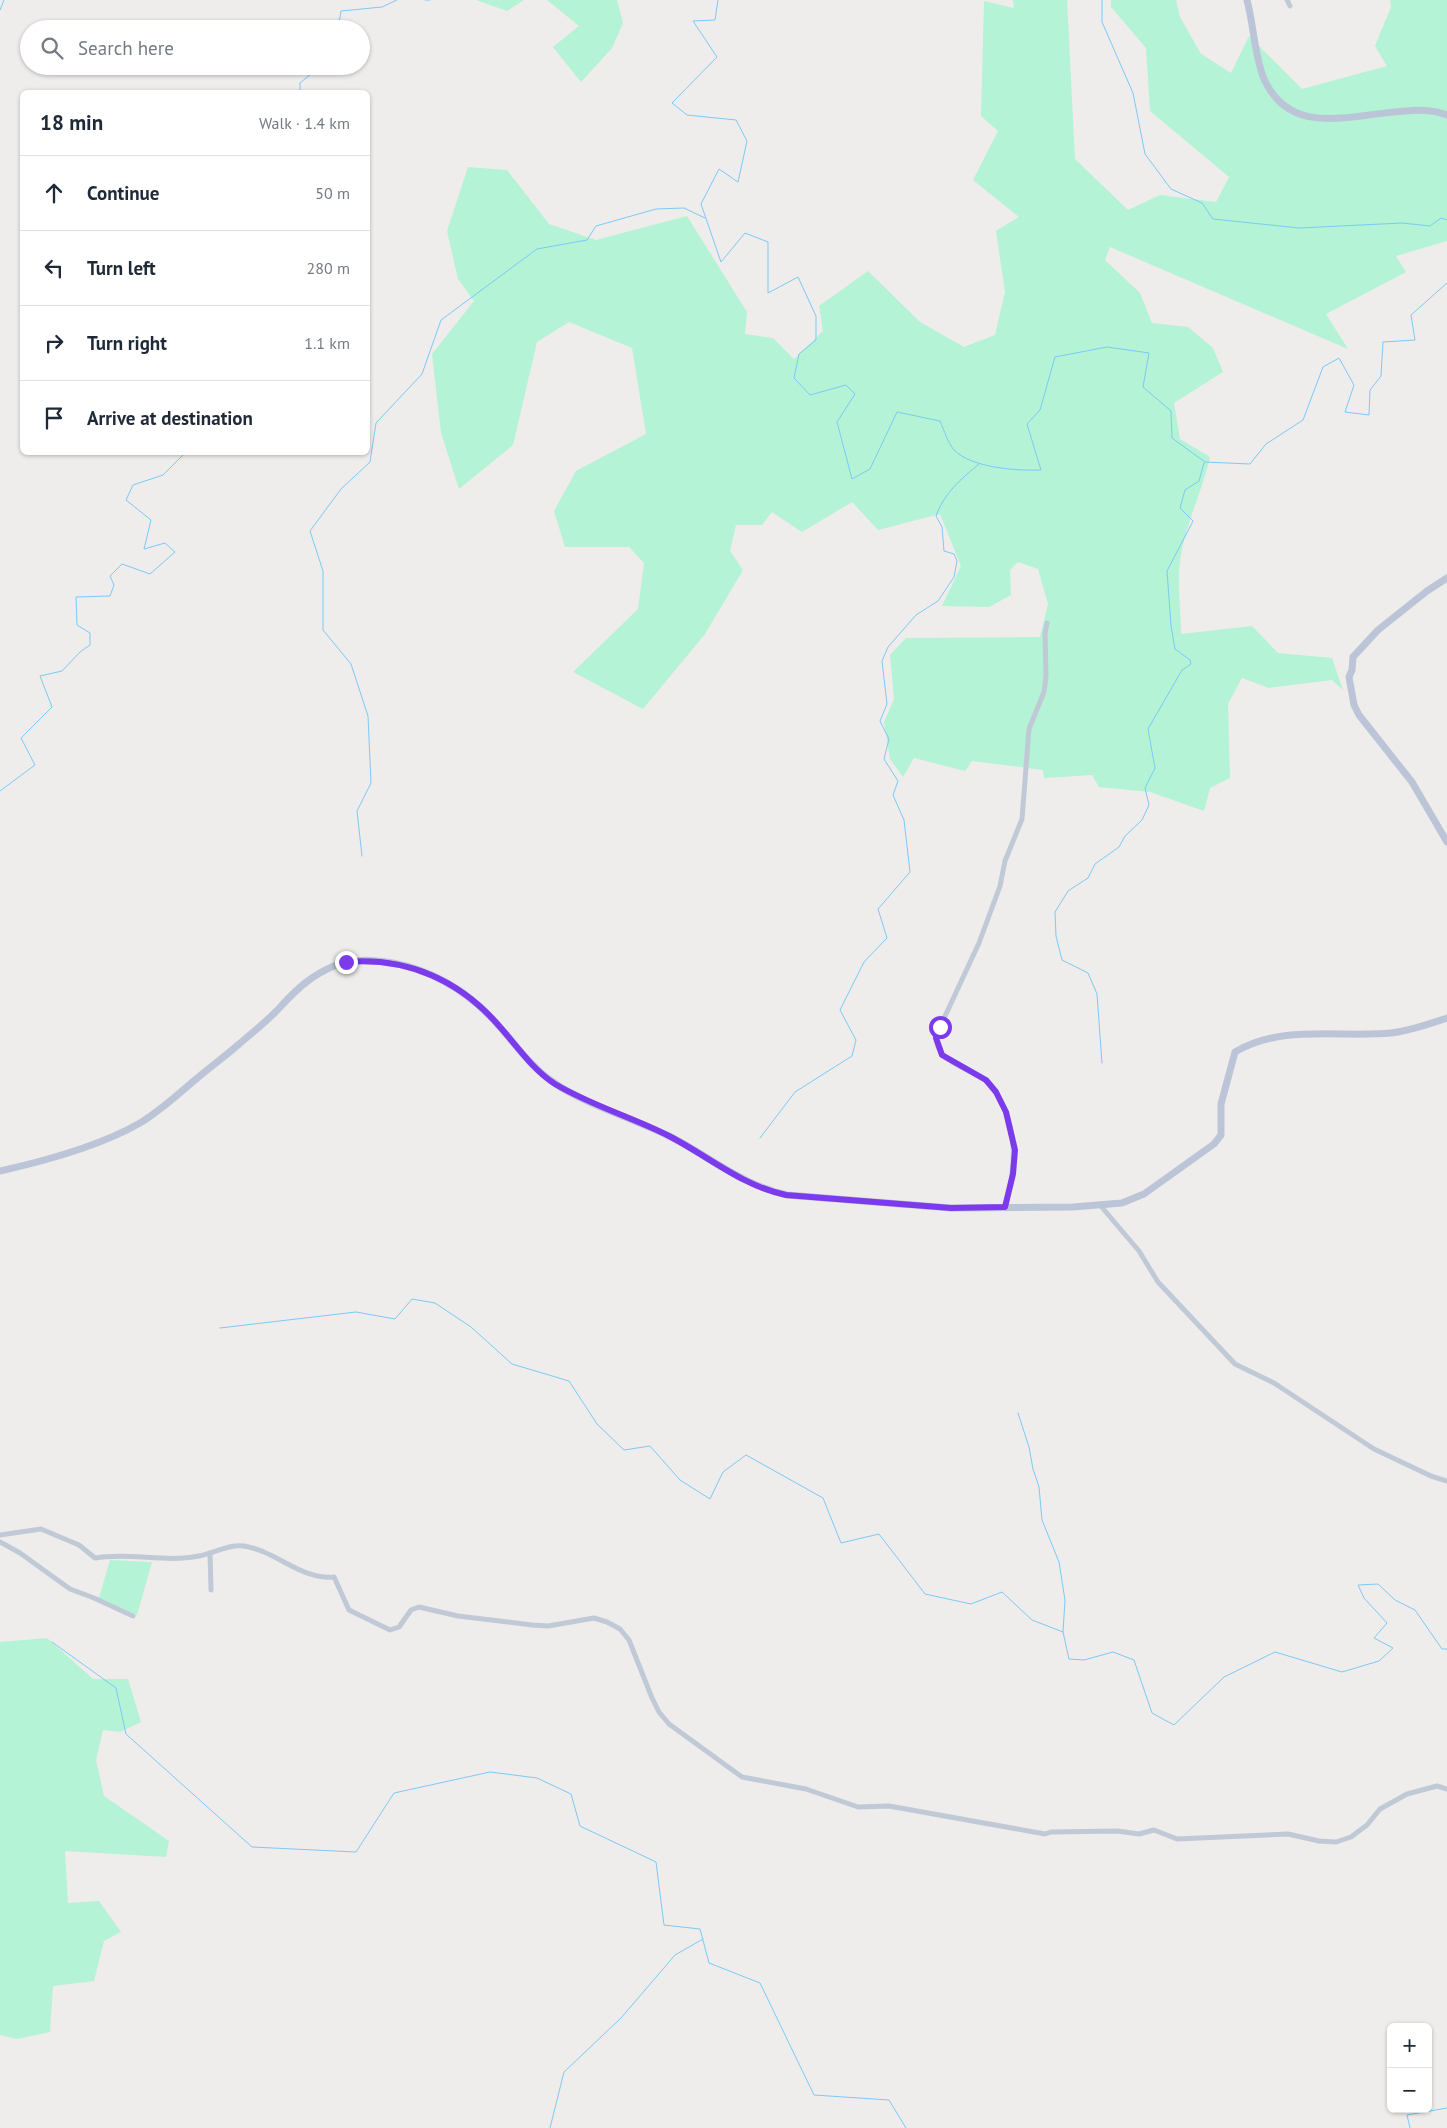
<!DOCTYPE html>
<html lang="en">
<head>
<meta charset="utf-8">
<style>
	:root { --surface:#fff; --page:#f6f6f7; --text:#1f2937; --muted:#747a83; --line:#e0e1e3 }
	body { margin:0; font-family:"PT Sans",sans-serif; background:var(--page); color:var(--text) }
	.controls { position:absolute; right:15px; bottom:15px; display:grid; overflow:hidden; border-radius:8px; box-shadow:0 1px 4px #0004 }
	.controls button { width:45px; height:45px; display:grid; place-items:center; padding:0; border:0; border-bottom:1px solid var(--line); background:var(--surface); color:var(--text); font:25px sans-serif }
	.stop { position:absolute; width:15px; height:15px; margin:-11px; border:4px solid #7c3aed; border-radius:50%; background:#fff }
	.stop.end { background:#7c3aed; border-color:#fff; box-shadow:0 1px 5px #0008 }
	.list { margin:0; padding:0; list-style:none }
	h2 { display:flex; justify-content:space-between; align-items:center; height:65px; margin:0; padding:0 20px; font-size:21px }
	h2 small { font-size:16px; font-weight:400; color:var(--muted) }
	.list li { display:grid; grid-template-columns:32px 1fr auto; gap:15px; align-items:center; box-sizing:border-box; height:75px; padding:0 20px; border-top:1px solid var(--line) }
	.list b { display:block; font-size:19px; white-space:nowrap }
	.list em { font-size:16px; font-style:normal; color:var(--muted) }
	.icon { flex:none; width:28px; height:28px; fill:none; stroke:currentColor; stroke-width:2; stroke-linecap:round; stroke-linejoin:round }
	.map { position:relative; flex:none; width:1447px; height:2128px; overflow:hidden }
	.search { position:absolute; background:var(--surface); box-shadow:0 1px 4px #0004; left:20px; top:20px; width:350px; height:55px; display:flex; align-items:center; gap:12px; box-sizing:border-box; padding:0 18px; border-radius:28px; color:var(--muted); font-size:19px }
	.panel { position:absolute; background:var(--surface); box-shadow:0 1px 4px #0004; left:20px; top:90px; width:350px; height:365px; border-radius:8px }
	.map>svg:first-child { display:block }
	.green { fill:#b4f3d5 }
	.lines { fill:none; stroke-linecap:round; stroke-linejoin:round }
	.stream { stroke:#7bcaf5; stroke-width:1 }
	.street { stroke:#c0c9d6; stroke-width:5 }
	.secondary { stroke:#bcc5d8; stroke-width:7 }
	.route { stroke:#7c3aed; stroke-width:6 }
</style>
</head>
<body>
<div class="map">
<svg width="1447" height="2128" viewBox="0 0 1447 2128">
	<rect width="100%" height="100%" fill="#efecec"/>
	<g class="green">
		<path d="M476,0H524L507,11Z"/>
		<path d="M547,0H617L623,23L612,48L581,82L553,47L579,26Z"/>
		<path d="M1013,0H1067L1075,159L1128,210L1160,195L1216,202L1229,177L1150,111L1146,48L1111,7V0H1176L1180,17L1201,54L1231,73L1249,36L1302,89L1387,66L1375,46L1391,7L1390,0H1447V241L1396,256L1406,272L1326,314L1348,349L1110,247L1105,260L1140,293L1152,323L1188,327L1213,348L1223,372L1174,403L1180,439L1210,457C1202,492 1185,525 1180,561C1177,583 1181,611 1181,634L1252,626L1278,653L1332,658L1343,690L1332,680L1269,688L1242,678L1228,704L1230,778L1210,788L1204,811L1150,792L1099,787L1092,775L1044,778L1043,770L972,761L965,771L914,758L903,777L890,759L884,722L894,699L890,655L906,638L1040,637L1048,604L1038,569L1018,562L1010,570L1011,595L989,607L942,606L961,566L940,514L878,530L852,502L802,532L772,512L762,525H736L730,551L743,570L705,634L643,709L573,672L638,609L644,563L629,547H565L554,511L576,471L646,434L632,348L569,322L537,342L513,445L459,489L441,433L432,354L474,301L458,279L447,231L468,167L507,170L549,224L596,240L687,216L747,312L745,334L773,338L794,359L823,331L819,306L868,271L920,322L964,347L995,335L1005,292L996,231L1019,217L973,180L998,131L981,116L984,1L1014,8Z"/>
		<path d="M110,1560L152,1562L137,1615L99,1598Z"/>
		<path d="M47,1638L93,1679H128L141,1722L120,1732L103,1730L96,1760L104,1796L169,1841L166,1857L65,1851L68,1903L99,1901L121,1932L104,1941L94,1981L53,1986L50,2032L17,2039L0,2035V1642Z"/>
	</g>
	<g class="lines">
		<g class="stream">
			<path d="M425,0H430"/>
			<path d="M718,0L715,20L693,21L717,57L672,103L687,115L736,120L747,141L738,182L719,169L701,204L721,262L745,233L768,242V293L798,277L816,316V340L799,354L794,378L810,395L846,385L855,394L837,422L852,479L870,469L897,412L940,421C944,430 948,443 954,450C972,468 1017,471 1041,470L1027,424L1040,410L1055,357L1107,347L1149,353L1143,387L1171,411L1172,438L1205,462L1250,464L1266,444L1303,420L1323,367L1339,358L1354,385L1345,412L1369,415L1370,390L1381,376L1383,342L1415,340L1411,315L1447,283"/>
			<path d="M1102,0V22L1133,93L1145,154L1171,189L1202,203L1213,219L1299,228L1402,223L1430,226L1441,218L1447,220"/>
			<path d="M0,10L4,0"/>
			<path d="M338,29L341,11L382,7L397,0"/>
			<path d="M300,92V83L312,73L311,66"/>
			<path d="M0,791L35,765L21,738L52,707L40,676L62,671L80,652L90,645V633L77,625L76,597L110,596L114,585L110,576L122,564L150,574L175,552L165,543L144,549L151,520L126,500L133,485L163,475L186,452"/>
			<path d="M362,856L357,811L371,783L368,716L351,664L323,630V571L310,531L341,489L370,462L376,423L422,374L441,320L537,249L587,240L596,226L656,209L684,208L705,218"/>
			<path d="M1102,1063L1097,994L1088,973L1062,960L1056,936L1055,912L1068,891L1088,878L1095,864L1119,847L1125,836L1142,820L1149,805L1145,788L1155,768L1148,729L1182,670L1191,664L1190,660L1175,649L1171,626L1167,571L1193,521L1180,508L1185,490L1199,481L1204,463"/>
			<path d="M760,1138L795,1092L852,1056L856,1040L840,1010L864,962L887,938L878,909L910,872L904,820L893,795L898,781L884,759L889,739L880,721L887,704L882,661L888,647L916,615L938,601L954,577L957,561L954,554L944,551L942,527L936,516C944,493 961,479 979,464"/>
			<path d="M220,1328L356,1312L395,1319L412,1299L435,1303L471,1327L512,1364L569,1381L597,1424L624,1450L650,1446L680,1480L710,1499L723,1472L746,1455L823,1498L841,1543L879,1534L925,1594L971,1604L1002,1592L1032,1620L1063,1632L1069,1659L1084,1660L1113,1652L1134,1660L1152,1713L1174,1725L1224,1677L1275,1652L1342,1672L1379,1661L1393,1648L1374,1638L1387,1623L1364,1598L1358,1585L1378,1584L1395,1600L1415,1610L1442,1649H1447"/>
			<path d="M1018,1413L1029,1447L1033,1469L1039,1487L1042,1520L1059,1562L1065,1600L1063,1632"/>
			<path d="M52,1642L116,1688L126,1734L252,1847L356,1852L394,1793L490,1772L537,1778L571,1794L580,1826L656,1862L664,1925L700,1929L709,1963L760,1983L814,2095L889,2100L906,2128"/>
			<path d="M550,2128L564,2072L621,2018L675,1955L703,1939"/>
			<path d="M1410,2128L1407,2115L1447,2108"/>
		</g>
		<g class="street">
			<path d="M1287,0L1290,6"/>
			<path d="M1100,1205L1139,1251L1158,1282L1235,1364L1274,1383L1374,1449L1431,1476L1447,1481"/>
			<path d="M1005,1207C1016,1167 1019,1130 996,1093C994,1089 990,1084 986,1081C968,1066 925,1061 940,1027L979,943L1000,886L1005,861L1022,819L1029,729L1044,692L1046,676L1045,633L1047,623"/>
			<path d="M0,1535L41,1529L79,1545L95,1558C130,1552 165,1563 199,1556C214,1553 229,1544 244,1546C276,1551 301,1580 334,1577L349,1610L390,1630L399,1627L411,1610L419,1607L458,1616L532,1625L548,1626L594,1618L607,1622L620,1629L629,1640L652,1698L659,1712L669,1724L742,1777L806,1789L858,1807L889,1806L1045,1834L1051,1832L1117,1831L1139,1834L1154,1830L1177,1839L1288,1834L1319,1841L1336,1842L1351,1837L1367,1825L1380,1809L1407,1794L1437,1786L1447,1789"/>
			<path d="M0,1542L20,1553L70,1589L94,1598L133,1616"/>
			<path d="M210,1553L211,1590"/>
		</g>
		<g class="secondary">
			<path d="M1247,0C1254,26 1254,54 1264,79C1298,155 1391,94 1447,115"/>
			<path d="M1447,578L1427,591L1378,630L1353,657L1352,670L1349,677L1354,705L1359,715L1412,782L1447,842"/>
			<path d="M0,1171C45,1161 100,1146 140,1123C160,1111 177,1095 195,1080C209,1068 224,1057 238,1045C253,1032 270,1019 283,1004C298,988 312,975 334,966C353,958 373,960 393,963C435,971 471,994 499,1026C516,1045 531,1067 553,1082C584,1104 632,1118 667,1135C708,1155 741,1185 787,1195L951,1208L1073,1207L1122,1203L1144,1194L1214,1144L1221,1135V1104L1235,1052C1281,1024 1340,1038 1391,1033C1410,1031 1429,1024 1447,1018"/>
		</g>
	</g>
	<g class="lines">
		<path class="route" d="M346,962C407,957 460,980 500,1027C517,1046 533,1070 555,1084C590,1105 632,1117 669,1136C708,1156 742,1186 786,1195L951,1208L1005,1207L1013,1174L1015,1150L1006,1112L996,1092L986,1080L942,1055L936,1038L940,1027"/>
	</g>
</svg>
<div class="controls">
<button>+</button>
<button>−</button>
</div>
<div class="stop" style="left:940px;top:1027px"></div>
<div class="stop end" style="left:346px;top:962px"></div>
<div class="search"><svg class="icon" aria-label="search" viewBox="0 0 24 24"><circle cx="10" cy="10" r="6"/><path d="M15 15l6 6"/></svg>Search here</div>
<section class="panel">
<h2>18 min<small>Walk · 1.4 km</small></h2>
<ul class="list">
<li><svg class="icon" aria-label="ahead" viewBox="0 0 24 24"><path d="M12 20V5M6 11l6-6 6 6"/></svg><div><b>Continue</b></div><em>50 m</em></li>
<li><svg class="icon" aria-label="left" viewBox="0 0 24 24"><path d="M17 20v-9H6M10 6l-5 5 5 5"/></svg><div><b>Turn left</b></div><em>280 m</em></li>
<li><svg class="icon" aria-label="right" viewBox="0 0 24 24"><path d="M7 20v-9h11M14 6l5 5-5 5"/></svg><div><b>Turn right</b></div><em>1.1 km</em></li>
<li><svg class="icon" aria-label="arrive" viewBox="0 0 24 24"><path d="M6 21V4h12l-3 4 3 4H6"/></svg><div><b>Arrive at destination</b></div></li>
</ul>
</section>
</div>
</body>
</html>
